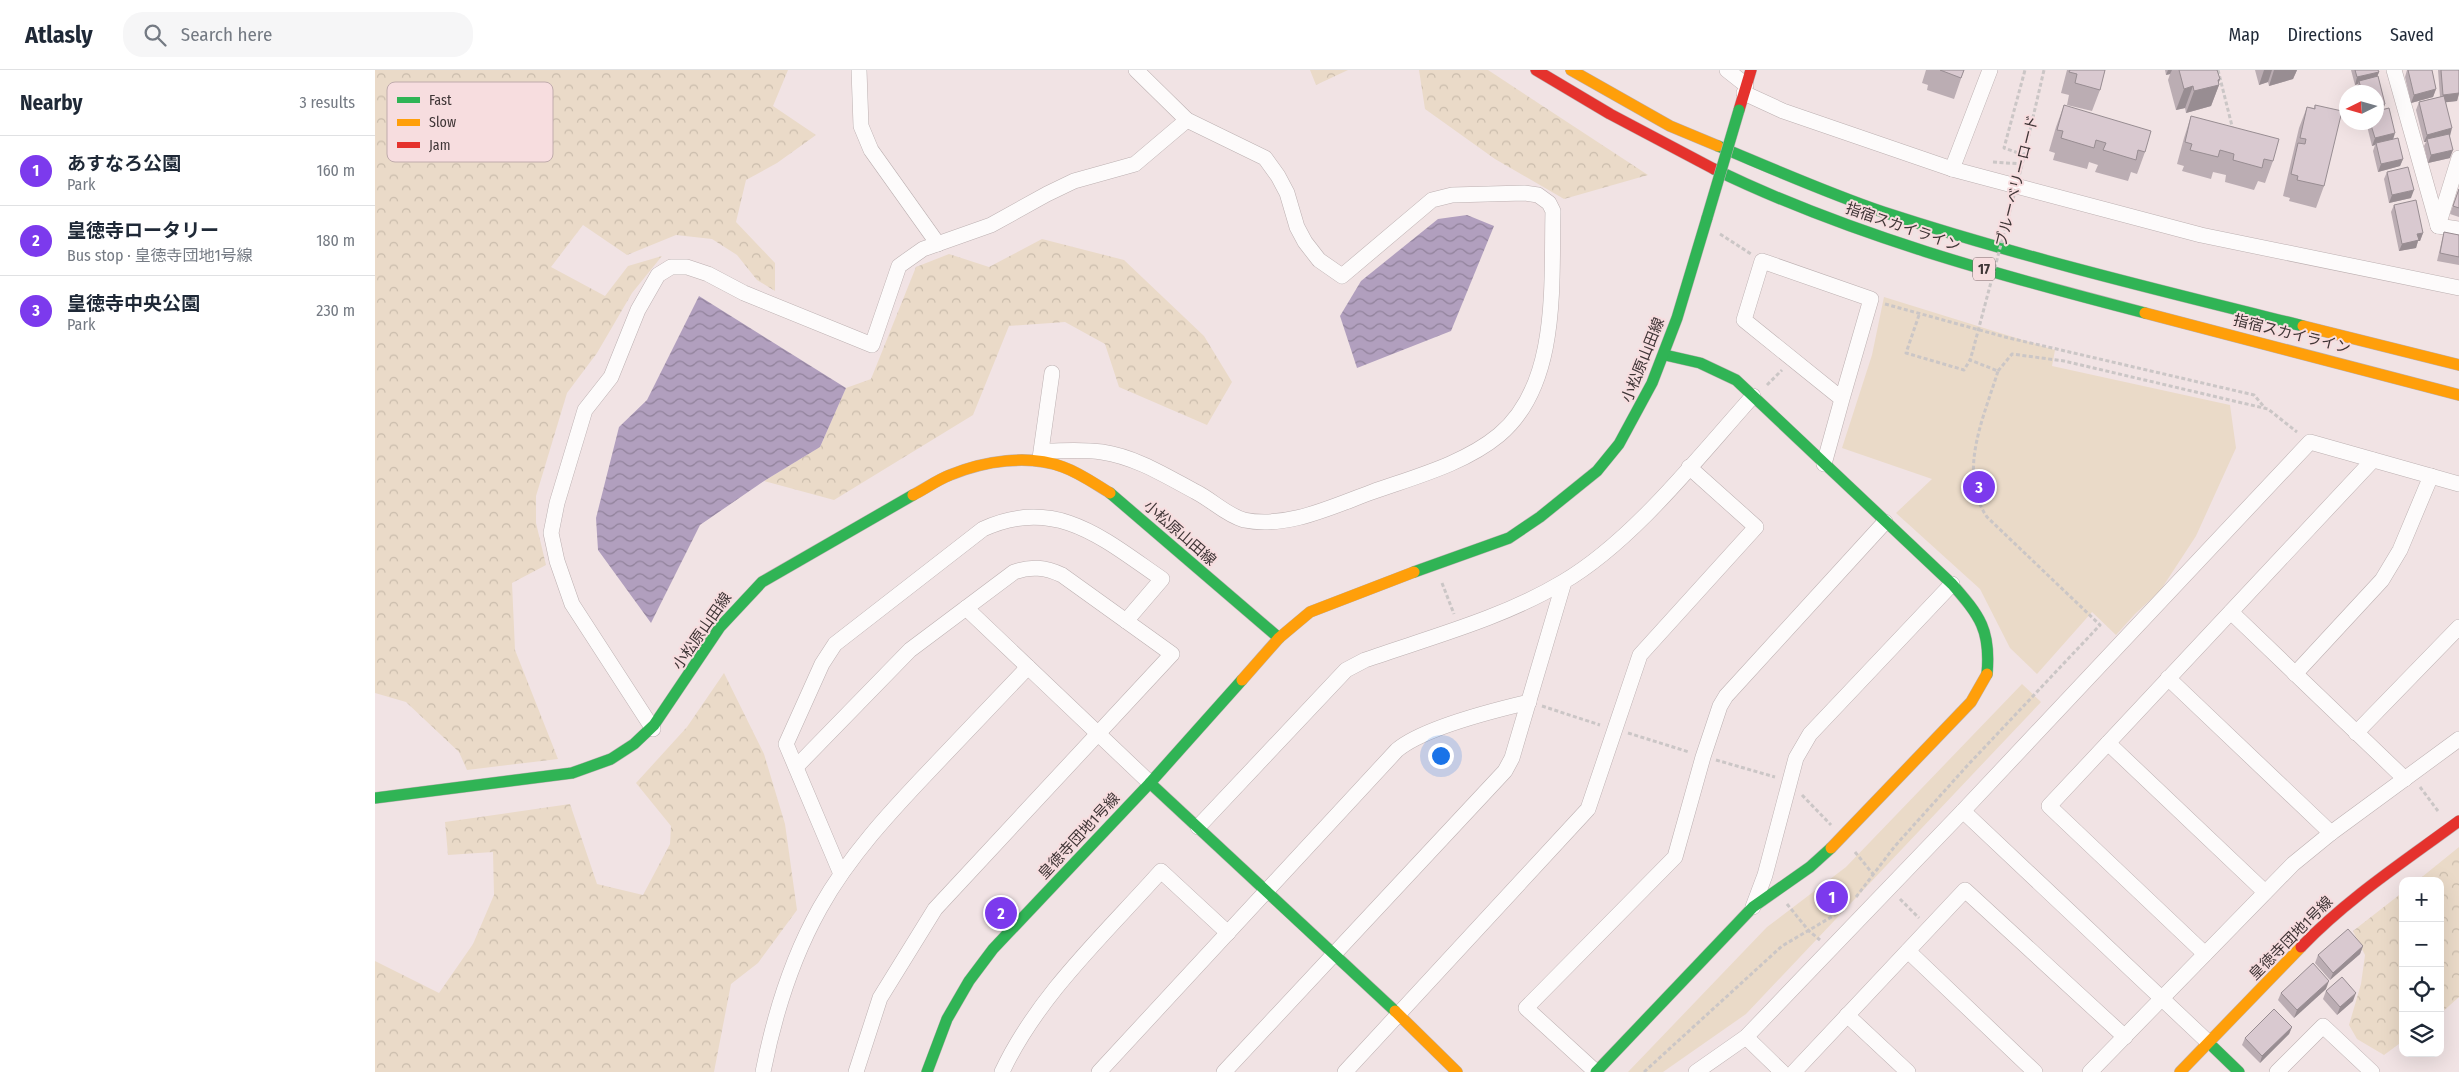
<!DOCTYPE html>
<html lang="en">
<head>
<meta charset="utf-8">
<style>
	:root { --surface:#fff; --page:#f6f6f7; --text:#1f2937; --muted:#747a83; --line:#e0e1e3; --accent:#7c3aed }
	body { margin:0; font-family:"Fira Sans Condensed","Noto Sans JP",sans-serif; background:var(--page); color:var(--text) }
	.controls { position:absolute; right:15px; bottom:15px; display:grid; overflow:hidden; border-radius:10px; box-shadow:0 5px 20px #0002 }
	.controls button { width:45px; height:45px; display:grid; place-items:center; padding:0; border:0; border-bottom:1px solid var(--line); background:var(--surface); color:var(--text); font:25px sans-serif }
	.compass { position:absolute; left:1964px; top:15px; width:45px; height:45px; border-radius:50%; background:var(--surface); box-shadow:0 5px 20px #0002; rotate:265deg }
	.you { position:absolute; left:1065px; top:685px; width:18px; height:18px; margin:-12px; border:4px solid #fff; border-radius:50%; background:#1a73e8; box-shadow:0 0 0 8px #1a73e833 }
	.badge { display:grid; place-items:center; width:32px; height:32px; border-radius:50%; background:var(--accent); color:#fff; font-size:16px; font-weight:700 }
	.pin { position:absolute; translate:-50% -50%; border:2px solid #fff; box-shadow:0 1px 5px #0006 }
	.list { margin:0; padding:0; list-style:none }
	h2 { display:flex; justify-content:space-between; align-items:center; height:65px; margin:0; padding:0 20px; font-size:21px }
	h2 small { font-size:16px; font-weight:400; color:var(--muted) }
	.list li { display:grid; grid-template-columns:32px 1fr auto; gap:15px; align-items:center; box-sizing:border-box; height:70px; padding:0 20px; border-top:1px solid var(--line) }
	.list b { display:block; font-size:19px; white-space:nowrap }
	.list p { margin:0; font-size:16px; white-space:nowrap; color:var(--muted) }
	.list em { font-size:16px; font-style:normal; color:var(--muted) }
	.icon { flex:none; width:28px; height:28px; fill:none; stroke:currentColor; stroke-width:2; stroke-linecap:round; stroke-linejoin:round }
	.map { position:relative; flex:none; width:2084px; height:1002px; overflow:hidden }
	header { display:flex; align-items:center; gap:30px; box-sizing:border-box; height:70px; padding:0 25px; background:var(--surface); border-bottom:1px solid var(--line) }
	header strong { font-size:24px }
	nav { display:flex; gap:28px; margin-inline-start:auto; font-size:18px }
	.search { width:350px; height:45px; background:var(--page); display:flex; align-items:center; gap:12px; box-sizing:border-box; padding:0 18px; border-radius:20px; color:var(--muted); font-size:19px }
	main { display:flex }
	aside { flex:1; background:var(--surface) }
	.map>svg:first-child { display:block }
	.forest { fill:url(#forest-crowns) }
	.green { fill:#eadac8 }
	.water { fill:url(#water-waves) }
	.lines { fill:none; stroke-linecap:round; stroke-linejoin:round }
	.street-casing { stroke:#bcb0b1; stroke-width:16 }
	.fast-casing { stroke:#bcb0b1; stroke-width:12 }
	.slow-casing { stroke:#bcb0b1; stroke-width:12 }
	.jam-casing { stroke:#bcb0b1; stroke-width:12 }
	.path { stroke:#cbc6c6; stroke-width:3; stroke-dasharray:4 2.5; stroke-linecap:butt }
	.street { stroke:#fdfbfb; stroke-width:15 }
	.fast { stroke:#30b455; stroke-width:11 }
	.slow { stroke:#ff9f0a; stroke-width:11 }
	.jam { stroke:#e5322d; stroke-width:11 }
	.fast-bridge-casing { stroke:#bcb0b1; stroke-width:12; stroke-linecap:butt }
	.path-bridge { stroke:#cbc6c6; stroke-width:3; stroke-dasharray:4 2.5; stroke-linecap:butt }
	.fast-bridge { stroke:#30b455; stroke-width:11 }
	.wall { fill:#bbadb3 }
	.shaded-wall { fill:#988d92 }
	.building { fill:#d9c9d0; stroke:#988d92 }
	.labels { text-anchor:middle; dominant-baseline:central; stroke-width:4; stroke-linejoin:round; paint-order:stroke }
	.shield { fill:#f7dddf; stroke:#766769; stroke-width:1 }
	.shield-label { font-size:14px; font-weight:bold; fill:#3f3536 }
	.street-label { font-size:15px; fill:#3f3536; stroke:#f7dddf }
	.key { fill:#f7dddf; stroke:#c0abac; stroke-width:1 }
	.key-label { font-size:14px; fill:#3f3536 }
</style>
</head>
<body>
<header>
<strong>Atlasly</strong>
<div class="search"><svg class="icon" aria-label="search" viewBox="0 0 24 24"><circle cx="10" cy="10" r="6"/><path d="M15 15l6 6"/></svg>Search here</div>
<nav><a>Map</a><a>Directions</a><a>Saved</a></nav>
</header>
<main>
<aside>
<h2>Nearby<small>3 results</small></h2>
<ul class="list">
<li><span class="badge">1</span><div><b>あすなろ公園</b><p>Park</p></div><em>160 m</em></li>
<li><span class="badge">2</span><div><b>皇徳寺ロータリー</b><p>Bus stop · 皇徳寺団地1号線</p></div><em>180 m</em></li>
<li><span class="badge">3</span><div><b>皇徳寺中央公園</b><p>Park</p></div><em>230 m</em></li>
</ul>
</aside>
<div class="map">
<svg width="2084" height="1002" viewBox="0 0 2084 1002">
	<defs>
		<pattern id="forest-crowns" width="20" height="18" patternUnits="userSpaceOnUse" patternTransform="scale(1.25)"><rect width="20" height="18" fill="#eadac8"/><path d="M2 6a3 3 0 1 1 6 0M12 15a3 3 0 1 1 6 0" fill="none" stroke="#cabcac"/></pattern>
		<pattern id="water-waves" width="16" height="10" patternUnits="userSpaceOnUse" patternTransform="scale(1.25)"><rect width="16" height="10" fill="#b19fbe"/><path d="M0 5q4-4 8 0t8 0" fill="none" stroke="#91829b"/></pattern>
	</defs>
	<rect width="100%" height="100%" fill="#f1e3e4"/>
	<g class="forest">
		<path d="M0,0H413L398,36L441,65L402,93L371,110L361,152L400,193V221L382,210L362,185L337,169L301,165L252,185L208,155L176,197L230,226L253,196L287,186L257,223L222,283L192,323L161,426V453L171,495L137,513L140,580L183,689L92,700L84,682L31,632L0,623Z"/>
		<path d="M935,0H973L941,15Z"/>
		<path d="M1044,0H1113L1273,105L1189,129L1120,89L1050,39Z"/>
		<path d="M667,169L749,190L829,266L857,312L832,355L744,317L730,274L690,252L634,256L598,345L459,430L389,411L445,377L471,318L496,309L541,197L574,184L614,197Z"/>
		<path d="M349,603L389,684L410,754L422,840L383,893L356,914L339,1002H0V891L64,923L98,874L119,825L118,782L73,785L70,752L195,734L222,814L268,825L295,774L296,756L261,713L312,657Z"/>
		<path d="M2084,777V927L2065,944V811H2042Z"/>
		<path d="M2028,822V971L2009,985L1982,969L1974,955L1986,914L1990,885L1978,861Z"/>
	</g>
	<g class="green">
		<path d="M1509,227L1680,280L1677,296L1855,335L1861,378L1821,466L1785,521L1760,544L1741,565L1717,542L1662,604L1635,578L1605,519L1521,443L1557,409L1467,378L1497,285Z"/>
		<path d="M1647,614L1666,632L1371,944L1288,1002H1253L1392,857L1471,797Z"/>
	</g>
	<g class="water">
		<path d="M1092,145L1119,156L1076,261L982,298L965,246L986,211L1063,149Z"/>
		<path d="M324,226L471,318L445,377L389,411L325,455L276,553L223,480L221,448L244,357L272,330Z"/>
	</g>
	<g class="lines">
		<g class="street-casing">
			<g id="street">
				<path d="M484,0L486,56L496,80L563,174"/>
				<path d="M1352,0L1371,15"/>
				<path d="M2019,0L2063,156L2084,159"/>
				<path d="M1369,23L1408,41L1577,99L1826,165L2084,218"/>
				<path d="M1577,99L1615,0"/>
				<path d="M2063,156L2084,88"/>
				<path d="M667,381C687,381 708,379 727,382C761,387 791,406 821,422C837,430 851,445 869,450C912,459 958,436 997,422C1039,407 1089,394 1124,365C1185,314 1176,213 1178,141L1174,133L1163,125L1149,123L1077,125L1057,130L967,206L944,190L930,172L922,157L912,123L903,106L890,88L812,50L761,0"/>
				<path d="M665,388L677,303"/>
				<path d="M1449,394L1467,329L1369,250L1387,191L1496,229L1467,329"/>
				<path d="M591,538L775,713"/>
				<path d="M1856,542L2030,709"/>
				<path d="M1920,604L2007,510L2025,480L2056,406"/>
				<path d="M1793,608L1956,763"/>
				<path d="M278,659L197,534L182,491L176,463L182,433L210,340L236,307L263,240L283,205L296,197H312L333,204L369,223L497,275L524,196L548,179L616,155L672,124L699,111L760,94L812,50"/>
				<path d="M1981,663L2084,557"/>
				<path d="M1733,673L1890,822"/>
				<path d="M421,697L535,580L639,502C656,496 670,497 687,505L797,584L560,839L505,928L481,1002"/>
				<path d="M1588,741L1834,973"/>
				<path d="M823,757L971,600L990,590C1056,567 1128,548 1188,512C1258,471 1324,386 1378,326"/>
				<path d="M466,804L411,674L447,594L460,574L608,459C681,425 730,470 787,509L751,551"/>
				<path d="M1378,837L1390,805L1421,688L1435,664L1577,514"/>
				<path d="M1533,881L1660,1002"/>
				<path d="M1830,884L1674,736L1998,390"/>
				<path d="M1472,945L1533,1002"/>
				<path d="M1371,967L1407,1002"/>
				<path d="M388,1002C399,946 417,888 445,838C474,786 516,741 556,699C588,665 621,631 653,597"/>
				<path d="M627,1002C663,925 730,864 786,801L853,863"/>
				<path d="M724,1002L1022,680C1048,658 1120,640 1154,632"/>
				<path d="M849,1002L1130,701L1137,688L1189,512"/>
				<path d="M970,1002L1213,739L1265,585L1381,457L1314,397"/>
				<path d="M1221,1002L1151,938L1300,787L1328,687L1345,636L1351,626L1510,452"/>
				<path d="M1321,1002L1371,967L1588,741L1935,372L2084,414"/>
				<path d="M1419,1002L1590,820L1750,967"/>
				<path d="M1715,1002L1918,794L1956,763L2084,669"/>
				<path d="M1902,1002L1948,956L1997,1002"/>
			</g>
		</g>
		<g class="fast-casing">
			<g id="fast">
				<path d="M1343,76C1398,99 1452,123 1508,142C1646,187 1787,221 1928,256"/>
				<path d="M1339,99C1475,165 1623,205 1770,243"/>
				<path d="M1290,285L1325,293L1361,310L1577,514C1605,546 1616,560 1612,604"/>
				<path d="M735,423L904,568"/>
				<path d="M1039,502L1134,468L1165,447L1222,401L1244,374L1277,313L1302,248L1332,148"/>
				<path d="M775,713L1020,941"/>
				<path d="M0,728L197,703L236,689L259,674L279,655L345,557L387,512L538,425"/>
				<path d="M1834,973L1864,1002"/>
				<path d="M552,1002L572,949L594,911L618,879L775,713L867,610"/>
				<path d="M1221,1002L1378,837L1435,797L1456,778"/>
			</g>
		</g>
		<g class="slow-casing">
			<g id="slow">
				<path d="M1196,0L1295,56L1343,76"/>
				<path d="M1770,243L2084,325"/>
				<path d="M1928,256L2084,295"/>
				<path d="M538,425C550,419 562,410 575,405C609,391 653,384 688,397C705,403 720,414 735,423"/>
				<path d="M867,610L904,568L935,542L1039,502"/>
				<path d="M1456,778L1596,632L1612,604"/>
				<path d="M1020,941L1082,1002"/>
				<path d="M1805,1002L1926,877"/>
			</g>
		</g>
		<g class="jam-casing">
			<g id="jam">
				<path d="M1161,0L1235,44L1339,99"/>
				<path d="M1364,40L1376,0"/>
				<path d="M1926,877C1973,828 2030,791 2084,751"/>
			</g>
		</g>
		<g class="path">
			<path d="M1843,0L1858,60"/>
			<path d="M1649,85L1629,78L1650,0"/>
			<path d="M1618,92L1647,94"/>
			<path d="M1646,99L1669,0"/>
			<path d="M1345,164L1376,184"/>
			<path d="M1510,234L1630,267L1879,325L1890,338"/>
			<path d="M1544,245L1531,283L1589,300L1595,290"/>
			<path d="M1623,301L1637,284L1689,291L1893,339L1922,362"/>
			<path d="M1392,315L1407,300"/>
			<path d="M1067,513L1079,544"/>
			<path d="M1167,636L1225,655"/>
			<path d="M1253,663L1314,682"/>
			<path d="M1341,690L1400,707"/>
			<path d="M2045,717L2063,741"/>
			<path d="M1427,725L1456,755"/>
			<path d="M1480,782L1498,804"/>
			<path d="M1481,827L1520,776L1591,697L1725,555L1612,447C1582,403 1609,347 1623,301L1595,290L1598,280"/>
			<path d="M1525,829L1544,848"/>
			<path d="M1412,834L1434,861L1445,870"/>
			<path d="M1269,1002L1407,876L1470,839"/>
		</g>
		<use href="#street" class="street"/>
		<use href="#fast" class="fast"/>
		<use href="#slow" class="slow"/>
		<use href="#jam" class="jam"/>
		<g class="fast-bridge-casing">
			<path id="fast-bridge" d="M1332,148L1364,40"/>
		</g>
		<path class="path-bridge" d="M1598,280L1646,99"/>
		<use href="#fast-bridge" class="fast-bridge"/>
	</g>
	<g class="wall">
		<path d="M1551,0H1589L1579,29L1552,20L1553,15L1547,13Z"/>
		<path d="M1692,0H1730L1725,20L1717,41L1692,35L1694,25L1686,23Z"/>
		<path d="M1790,0H1842L1845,9L1843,13L1844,15L1836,36L1811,43L1810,38L1801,40L1793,10L1795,4L1791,5Z"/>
		<path d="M1880,0H1922L1918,9L1894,16L1893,12L1884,15Z"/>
		<path d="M1976,0H2003L2004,2L2002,6L2010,34L2008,39L2018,69L2028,89L2025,96L2003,102L1998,81L2000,75L1997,76L1991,52H2002V22H1982L1981,19L1983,14L1980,15Z"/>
		<path d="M2032,0H2057L2061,19L2058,27L2036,33L2030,7Z"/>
		<path d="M2063,0H2084V24L2082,31L2071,32L2074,66L2075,88L2053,93L2049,76L2051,72H2049L2041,40L2044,32L2065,27Z"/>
		<path d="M1689,35L1770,82L1762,104L1756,102L1753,111L1720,102L1723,95L1714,92L1712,99L1678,90L1680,83L1674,81L1681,57Z"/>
		<path d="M1940,35L1949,116L1941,138L1914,131L1915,128L1908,126L1924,58L1932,37L1939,38Z"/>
		<path d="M1816,46L1898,91L1890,113L1883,111L1879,120L1850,112L1851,105L1838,102L1836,109L1807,101L1809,96L1802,94L1809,68Z"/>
		<path d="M2012,102L2036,128L2014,133L2009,109Z"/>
		<path d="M2084,118V147L2075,144Z"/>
		<path d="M2019,135L2048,163L2045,171H2043L2041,178L2024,181L2016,142Z"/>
		<path d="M2069,162L2084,165V195L2062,191L2067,170Z"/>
		<path d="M1988,876L1985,884L1955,910L1940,893L1943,885Z"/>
		<path d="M1951,919L1919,948L1903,930L1906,923Z"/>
		<path d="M1951,921L1978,931L1962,945L1948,929Z"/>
		<path d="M1917,957L1914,964L1885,993L1867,975L1870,968Z"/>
	</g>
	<g class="shaded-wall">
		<path d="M1793,0H1797L1795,4L1791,5Z"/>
		<path d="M1889,0H1897L1893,12L1884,15Z"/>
		<path d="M1899,0H1922L1918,9L1894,16Z"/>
		<path d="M2004,2L2001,10L1984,11L1983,14L1980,15L1982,7Z"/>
		<path d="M1845,9L1843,15H1844L1836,36L1811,43L1819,21Z"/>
		<path d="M1818,16L1810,38L1801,40L1809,19Z"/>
		<path d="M2061,19L2058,27L2036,33L2039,25Z"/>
		<path d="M2084,23L2082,31L2065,33L2068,25Z"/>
		<path d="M2010,34L2007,42L2002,43V36Z"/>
		<path d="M2077,58L2075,66L2052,69L2051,72H2049L2052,65Z"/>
		<path d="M2020,63L2018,70L2001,73L2000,75L1997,76L2000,68Z"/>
		<path d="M2078,80L2075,88L2053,93L2056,85Z"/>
		<path d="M2028,89L2025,96L2003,102L2006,94Z"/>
		<path d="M2039,120L2036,128L2014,133L2017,125Z"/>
		<path d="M2048,163L2045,171H2043L2041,178L2024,181L2027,174L2042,164Z"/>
		<path d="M1988,876L1985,884L1955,910L1958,903Z"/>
		<path d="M1954,911L1951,919L1919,948L1922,940Z"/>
		<path d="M1981,923L1978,931L1962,945L1965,937Z"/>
		<path d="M1917,957L1914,964L1885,993L1887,986Z"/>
	</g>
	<g class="building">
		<path d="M1565,0H1589L1586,8Z"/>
		<path d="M1695,0H1730L1725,20L1700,13L1702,4L1694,2Z"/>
		<path d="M1804,0H1842L1845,9L1843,10L1844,15L1819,21L1818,16L1809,19Z"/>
		<path d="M1980,0H2003L2004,2L1982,7Z"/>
		<path d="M2033,0H2057L2061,19L2039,25Z"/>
		<path d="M2066,0H2084V23L2068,25Z"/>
		<path d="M2003,6L2010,34L2002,36V22H1987L1984,11Z"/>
		<path d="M2069,26L2077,58L2052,65L2044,32Z"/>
		<path d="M1689,35L1776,61L1770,82L1763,80L1761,90L1728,80L1731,73L1721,70L1719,78L1686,68L1688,61L1682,60Z"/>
		<path d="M1940,35L1967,41L1949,116L1922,110L1923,106L1916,104L1923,73L1930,74L1931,69L1925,68L1932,37L1940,39Z"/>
		<path d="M2014,38L2020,63L2000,68L1995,52H2002V41Z"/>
		<path d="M1816,46L1904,69L1898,91L1889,89L1887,98L1858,90L1859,84L1845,80L1843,87L1815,80L1817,74L1810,72Z"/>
		<path d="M2074,64L2078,80L2056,85L2052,69Z"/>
		<path d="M2023,68L2028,89L2006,94L2001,73Z"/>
		<path d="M2033,97L2039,120L2017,125L2012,102Z"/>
		<path d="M2084,119V138L2078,136Z"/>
		<path d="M2041,130L2048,163L2042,164L2044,170L2027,174L2019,135Z"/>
		<path d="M2069,162L2084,165V187L2065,183Z"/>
		<path d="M1973,859L1988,876L1958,903L1943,885Z"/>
		<path d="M1938,893L1954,911L1922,940L1906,923Z"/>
		<path d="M1967,907L1981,923L1965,937L1951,921Z"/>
		<path d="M1899,939L1917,957L1887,986L1870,968Z"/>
	</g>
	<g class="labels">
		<rect class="shield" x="1598" y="187.5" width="22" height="23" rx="4"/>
		<g class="shield-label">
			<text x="1609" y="199">17</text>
		</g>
		<g class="street-label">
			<text transform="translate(1642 111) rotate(-76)">ブルーベリーロード</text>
			<text transform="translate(1528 157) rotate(19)">指宿スカイライン</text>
			<text transform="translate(1917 264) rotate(14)">指宿スカイライン</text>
			<text transform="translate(1268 290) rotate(-68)">小松原山田線</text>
			<text transform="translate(805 463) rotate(41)">小松原山田線</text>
			<text transform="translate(327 561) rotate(-55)">小松原山田線</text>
			<text transform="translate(704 766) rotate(-47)">皇徳寺団地1号線</text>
			<text transform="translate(1916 868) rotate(-45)">皇徳寺団地1号線</text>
		</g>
	</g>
	<rect x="12" y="12" width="166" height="80" rx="8" class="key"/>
	<rect x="22" y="27" width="23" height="6" fill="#30b455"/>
	<rect x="22" y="49" width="23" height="7" fill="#ff9f0a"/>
	<rect x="22" y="72" width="23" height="6" fill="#e5322d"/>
	<g class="key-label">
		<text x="54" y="35">Fast</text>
		<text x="54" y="57">Slow</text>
		<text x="54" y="80">Jam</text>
	</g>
</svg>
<div class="controls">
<button>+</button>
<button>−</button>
<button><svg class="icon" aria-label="locate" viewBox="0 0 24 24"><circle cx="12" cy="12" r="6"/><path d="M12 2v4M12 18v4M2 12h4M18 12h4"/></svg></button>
<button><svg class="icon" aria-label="layers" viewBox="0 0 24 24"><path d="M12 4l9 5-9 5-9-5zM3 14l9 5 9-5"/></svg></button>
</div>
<svg class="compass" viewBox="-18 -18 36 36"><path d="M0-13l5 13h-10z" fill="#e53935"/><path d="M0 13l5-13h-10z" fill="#747a83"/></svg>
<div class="you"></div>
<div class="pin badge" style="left:1457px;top:827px">1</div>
<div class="pin badge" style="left:626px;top:843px">2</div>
<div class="pin badge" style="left:1604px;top:417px">3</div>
</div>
</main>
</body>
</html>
